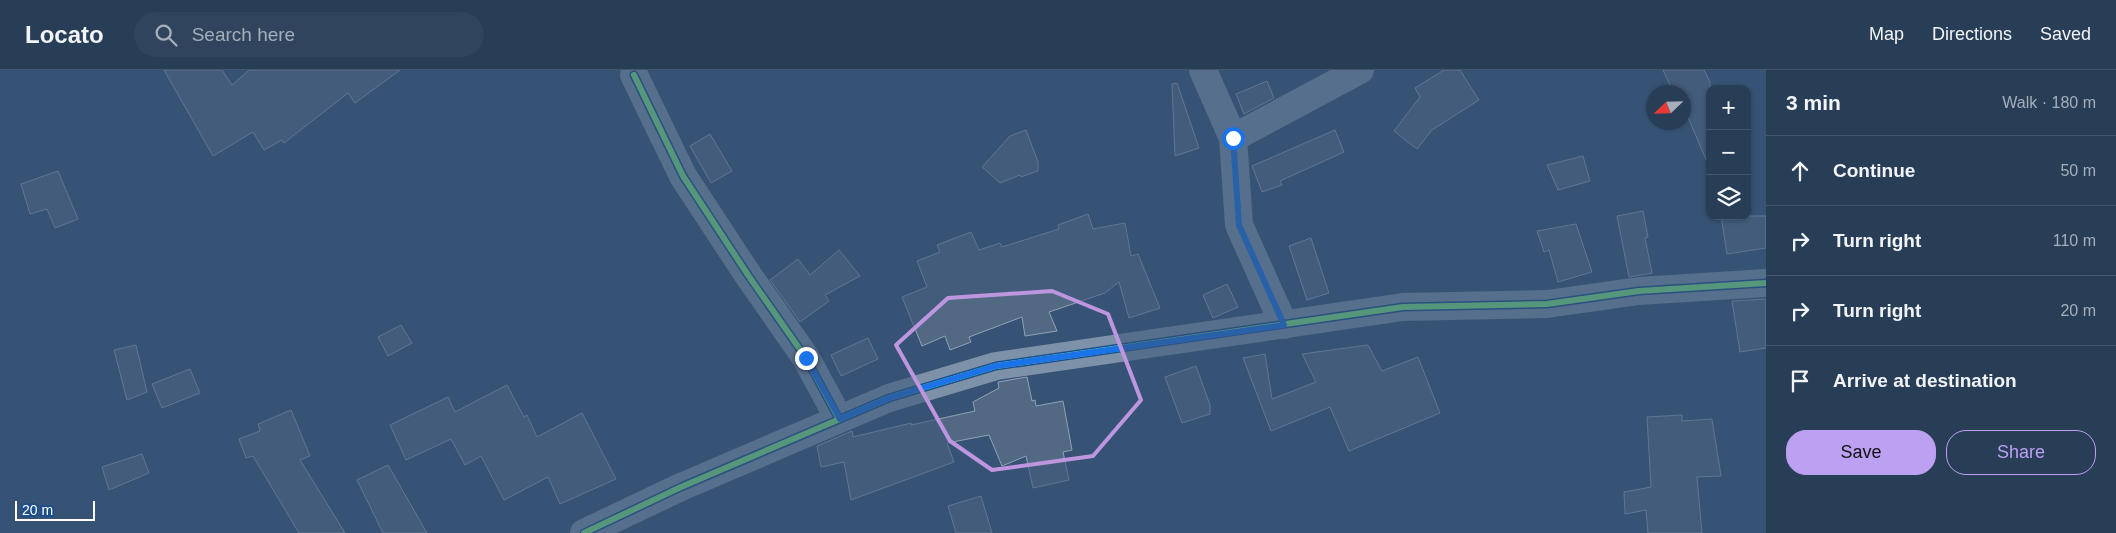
<!DOCTYPE html>
<html lang="en">
<head>
<meta charset="utf-8">
<style>
	:root { --surface:#283e57; --page:#30455d; --text:#f1f3f6; --muted:#a5aeba; --line:#44576d; --accent:#bca0f2 }
	body { margin:0; font-family:Helvetica,sans-serif; background:var(--page); color:var(--text) }
	.controls { position:absolute; right:15px; top:15px; display:grid; overflow:hidden; border-radius:10px; box-shadow:0 1px 4px #0004 }
	.controls button { width:45px; height:45px; display:grid; place-items:center; padding:0; border:0; border-bottom:1px solid var(--line); background:var(--surface); color:var(--text); font:25px sans-serif }
	.compass { position:absolute; left:1646px; top:15px; width:45px; height:45px; border-radius:50%; background:var(--surface); box-shadow:0 1px 4px #0004; rotate:247deg }
	.scale { position:absolute; left:15px; bottom:12px; width:80px; box-sizing:border-box; padding-left:5px; border:2px solid #fff; border-top:0; font-size:14px; line-height:18px; white-space:nowrap; color:#fff; -webkit-text-stroke:4px #1b4f8f; paint-order:stroke }
	.stop { position:absolute; width:15px; height:15px; margin:-11px; border:4px solid #1a73e8; border-radius:50%; background:#fff }
	.stop.end { background:#1a73e8; border-color:#fff; box-shadow:0 1px 5px #0008 }
	.list { margin:0; padding:0; list-style:none }
	h2 { display:flex; justify-content:space-between; align-items:center; height:65px; margin:0; padding:0 20px; font-size:21px }
	h2 small { font-size:16px; font-weight:400; color:var(--muted) }
	.list li { display:grid; grid-template-columns:32px 1fr auto; gap:15px; align-items:center; box-sizing:border-box; height:70px; padding:0 20px; border-top:1px solid var(--line) }
	.list b { display:block; font-size:19px; white-space:nowrap }
	.list em { font-size:16px; font-style:normal; color:var(--muted) }
	.actions { display:flex; gap:10px; padding:15px 20px }
	.actions a { flex:1; padding:11px 0; border:1px solid var(--accent); border-radius:20px; text-align:center; font-size:18px; color:var(--accent) }
	.actions .main { background:var(--accent); color:#111 }
	.icon { flex:none; width:28px; height:28px; fill:none; stroke:currentColor; stroke-width:2; stroke-linecap:round; stroke-linejoin:round }
	.map { position:relative; flex:none; width:1766px; height:463px; overflow:hidden }
	header { display:flex; align-items:center; gap:30px; box-sizing:border-box; height:70px; padding:0 25px; background:var(--surface); border-bottom:1px solid var(--line) }
	header strong { font-size:24px }
	nav { display:flex; gap:28px; margin-inline-start:auto; font-size:18px }
	.search { width:350px; height:45px; background:var(--page); display:flex; align-items:center; gap:12px; box-sizing:border-box; padding:0 18px; border-radius:28px; color:var(--muted); font-size:19px }
	main { display:flex }
	aside { flex:1; background:var(--surface) }
	.map>svg:first-child { display:block }
	.building { fill:#526984; stroke:#92a2b6 }
	.lines { fill:none; stroke-linecap:round; stroke-linejoin:round }
	.minor { stroke:#7d92a8; stroke-width:28 }
	.cycleway-casing { stroke:#1b4f8f; stroke-width:9 }
	.cycleway { stroke:#7ce984; stroke-width:6 }
	.route { stroke:#1a73e8; stroke-width:6 }
	.marked { fill:none; stroke:#bd96df; stroke-width:4; stroke-linejoin:round }
</style>
</head>
<body>
<header>
<strong>Locato</strong>
<div class="search"><svg class="icon" aria-label="search" viewBox="0 0 24 24"><circle cx="10" cy="10" r="6"/><path d="M15 15l6 6"/></svg>Search here</div>
<nav><a>Map</a><a>Directions</a><a>Saved</a></nav>
</header>
<main>
<div class="map">
<svg width="1766" height="463" viewBox="0 0 1766 463">
	<rect width="100%" height="100%" fill="#365274"/>
	<g class="building">
		<path d="M164,0H222L232,15L249,0H400L355,33L348,23L284,73L282,70L264,80L253,62L213,86Z"/>
		<path d="M1444,0H1460L1479,30L1432,60L1417,79L1394,61L1420,27L1415,18Z"/>
		<path d="M1663,0H1704L1710,12V99L1684,38V22H1673Z"/>
		<path d="M1267,11L1274,28L1244,44L1236,24Z"/>
		<path d="M1177,13L1199,78L1175,86L1172,14Z"/>
		<path d="M1026,60L1038,92V101L1021,107L1020,105L1000,113L982,97L1010,66Z"/>
		<path d="M1335,60L1344,82L1280,111L1282,115L1262,122L1252,96Z"/>
		<path d="M710,64L732,101L711,113L690,76Z"/>
		<path d="M1583,86L1590,111L1558,120L1547,95Z"/>
		<path d="M58,101L78,149L55,158L47,139L30,144L21,114Z"/>
		<path d="M1643,141L1648,167L1645,168L1652,203L1629,207L1617,146Z"/>
		<path d="M1088,144L1093,159L1125,153L1131,186L1138,184L1160,238L1129,248L1119,212L1105,223L1049,242L1057,261L1025,266L1022,247L969,267L971,272L950,280L945,266L922,276L902,227L927,217L917,191L940,182L937,175L971,162L979,180L1000,173L1002,177L1059,159L1058,155Z"/>
		<path d="M1721,146H1766V178L1727,184Z"/>
		<path d="M1576,154L1592,202L1558,212L1549,180L1544,182L1537,161Z"/>
		<path d="M1311,168L1329,223L1307,230L1289,176Z"/>
		<path d="M839,180L860,206L825,225L829,231L800,252L770,210L798,189L810,205Z"/>
		<path d="M1227,214L1238,237L1213,248L1203,225Z"/>
		<path d="M1766,229V278L1740,282L1732,231Z"/>
		<path d="M401,255L412,273L388,286L378,267Z"/>
		<path d="M868,268L878,289L841,306L831,285Z"/>
		<path d="M136,275L147,322L127,330L114,280Z"/>
		<path d="M1368,275L1382,301L1418,287L1440,343L1349,381L1330,337L1271,361L1243,288L1265,284L1272,329L1316,312L1302,284Z"/>
		<path d="M1196,296L1210,335V344L1182,353L1165,307Z"/>
		<path d="M190,299L200,323L162,338L152,314Z"/>
		<path d="M1027,307L1032,331L1035,330L1036,336L1063,331L1072,380L1063,382L1069,410L1033,418L1026,386L1002,396L989,365L947,373L954,392L851,430L844,392L821,397L817,376L852,361L853,367L911,353V355L975,341L973,332L999,318L998,312Z"/>
		<path d="M507,315L524,347L527,345L537,367L582,343L616,409L560,434L548,407L504,430L481,386L465,395L451,369L406,390L390,355L448,327L455,342Z"/>
		<path d="M291,340L310,386L300,390L345,463H299L253,386L246,388L239,369L260,361L258,354Z"/>
		<path d="M1682,345V351L1712,349L1721,406L1697,407L1702,463H1648L1646,440L1625,444L1624,422L1651,417L1647,347Z"/>
		<path d="M142,384L149,403L109,420L102,397Z"/>
		<path d="M388,395L427,463H383L357,410Z"/>
		<path d="M981,426L992,463H956L948,436Z"/>
	</g>
	<g class="lines">
		<g class="minor">
			<path d="M1203,0L1233,68L1239,155L1284,255"/>
			<path d="M634,5L683,106L748,205L806,288L839,349"/>
			<path d="M1233,68L1360,0"/>
			<path d="M584,463L681,417L889,328L996,296L1403,237L1547,234L1639,221L1766,213"/>
		</g>
		<g class="cycleway-casing">
			<g id="cycleway">
				<path d="M634,5L683,106L748,205L806,288L839,349"/>
				<path d="M584,463L681,417L889,328L996,296L1403,237L1547,234L1639,221L1766,213"/>
			</g>
		</g>
		<use href="#cycleway" class="cycleway"/>
	</g>
	<g class="lines">
		<path class="route" d="M806,288L840,349L889,328L996,296L1284,255L1239,155L1233,68"/>
	</g>
	<path d="M0 0H1766V463H0ZM1052,221L1108,244L1141,330L1093,386L992,400L950,371L896,275L948,228Z" fill="#365274" fill-opacity=".55" fill-rule="evenodd"/>
	<path class="marked" d="M1052,221L1108,244L1141,330L1093,386L992,400L950,371L896,275L948,228Z"/>
</svg>
<div class="controls">
<button>+</button>
<button>−</button>
<button><svg class="icon" aria-label="layers" viewBox="0 0 24 24"><path d="M12 4l9 5-9 5-9-5zM3 14l9 5 9-5"/></svg></button>
</div>
<svg class="compass" viewBox="-18 -18 36 36"><path d="M0-13l5 13h-10z" fill="#e53935"/><path d="M0 13l5-13h-10z" fill="#a5aeba"/></svg>
<div class="scale">20 m</div>
<div class="stop" style="left:1233px;top:68px"></div>
<div class="stop end" style="left:806px;top:288px"></div>
</div>
<aside>
<h2>3 min<small>Walk · 180 m</small></h2>
<ul class="list">
<li><svg class="icon" aria-label="ahead" viewBox="0 0 24 24"><path d="M12 20V5M6 11l6-6 6 6"/></svg><div><b>Continue</b></div><em>50 m</em></li>
<li><svg class="icon" aria-label="right" viewBox="0 0 24 24"><path d="M7 20v-9h11M14 6l5 5-5 5"/></svg><div><b>Turn right</b></div><em>110 m</em></li>
<li><svg class="icon" aria-label="right" viewBox="0 0 24 24"><path d="M7 20v-9h11M14 6l5 5-5 5"/></svg><div><b>Turn right</b></div><em>20 m</em></li>
<li><svg class="icon" aria-label="arrive" viewBox="0 0 24 24"><path d="M6 21V4h12l-3 4 3 4H6"/></svg><div><b>Arrive at destination</b></div></li>
</ul>
<div class="actions"><a class="main">Save</a><a>Share</a></div>
</aside>
</main>
</body>
</html>
